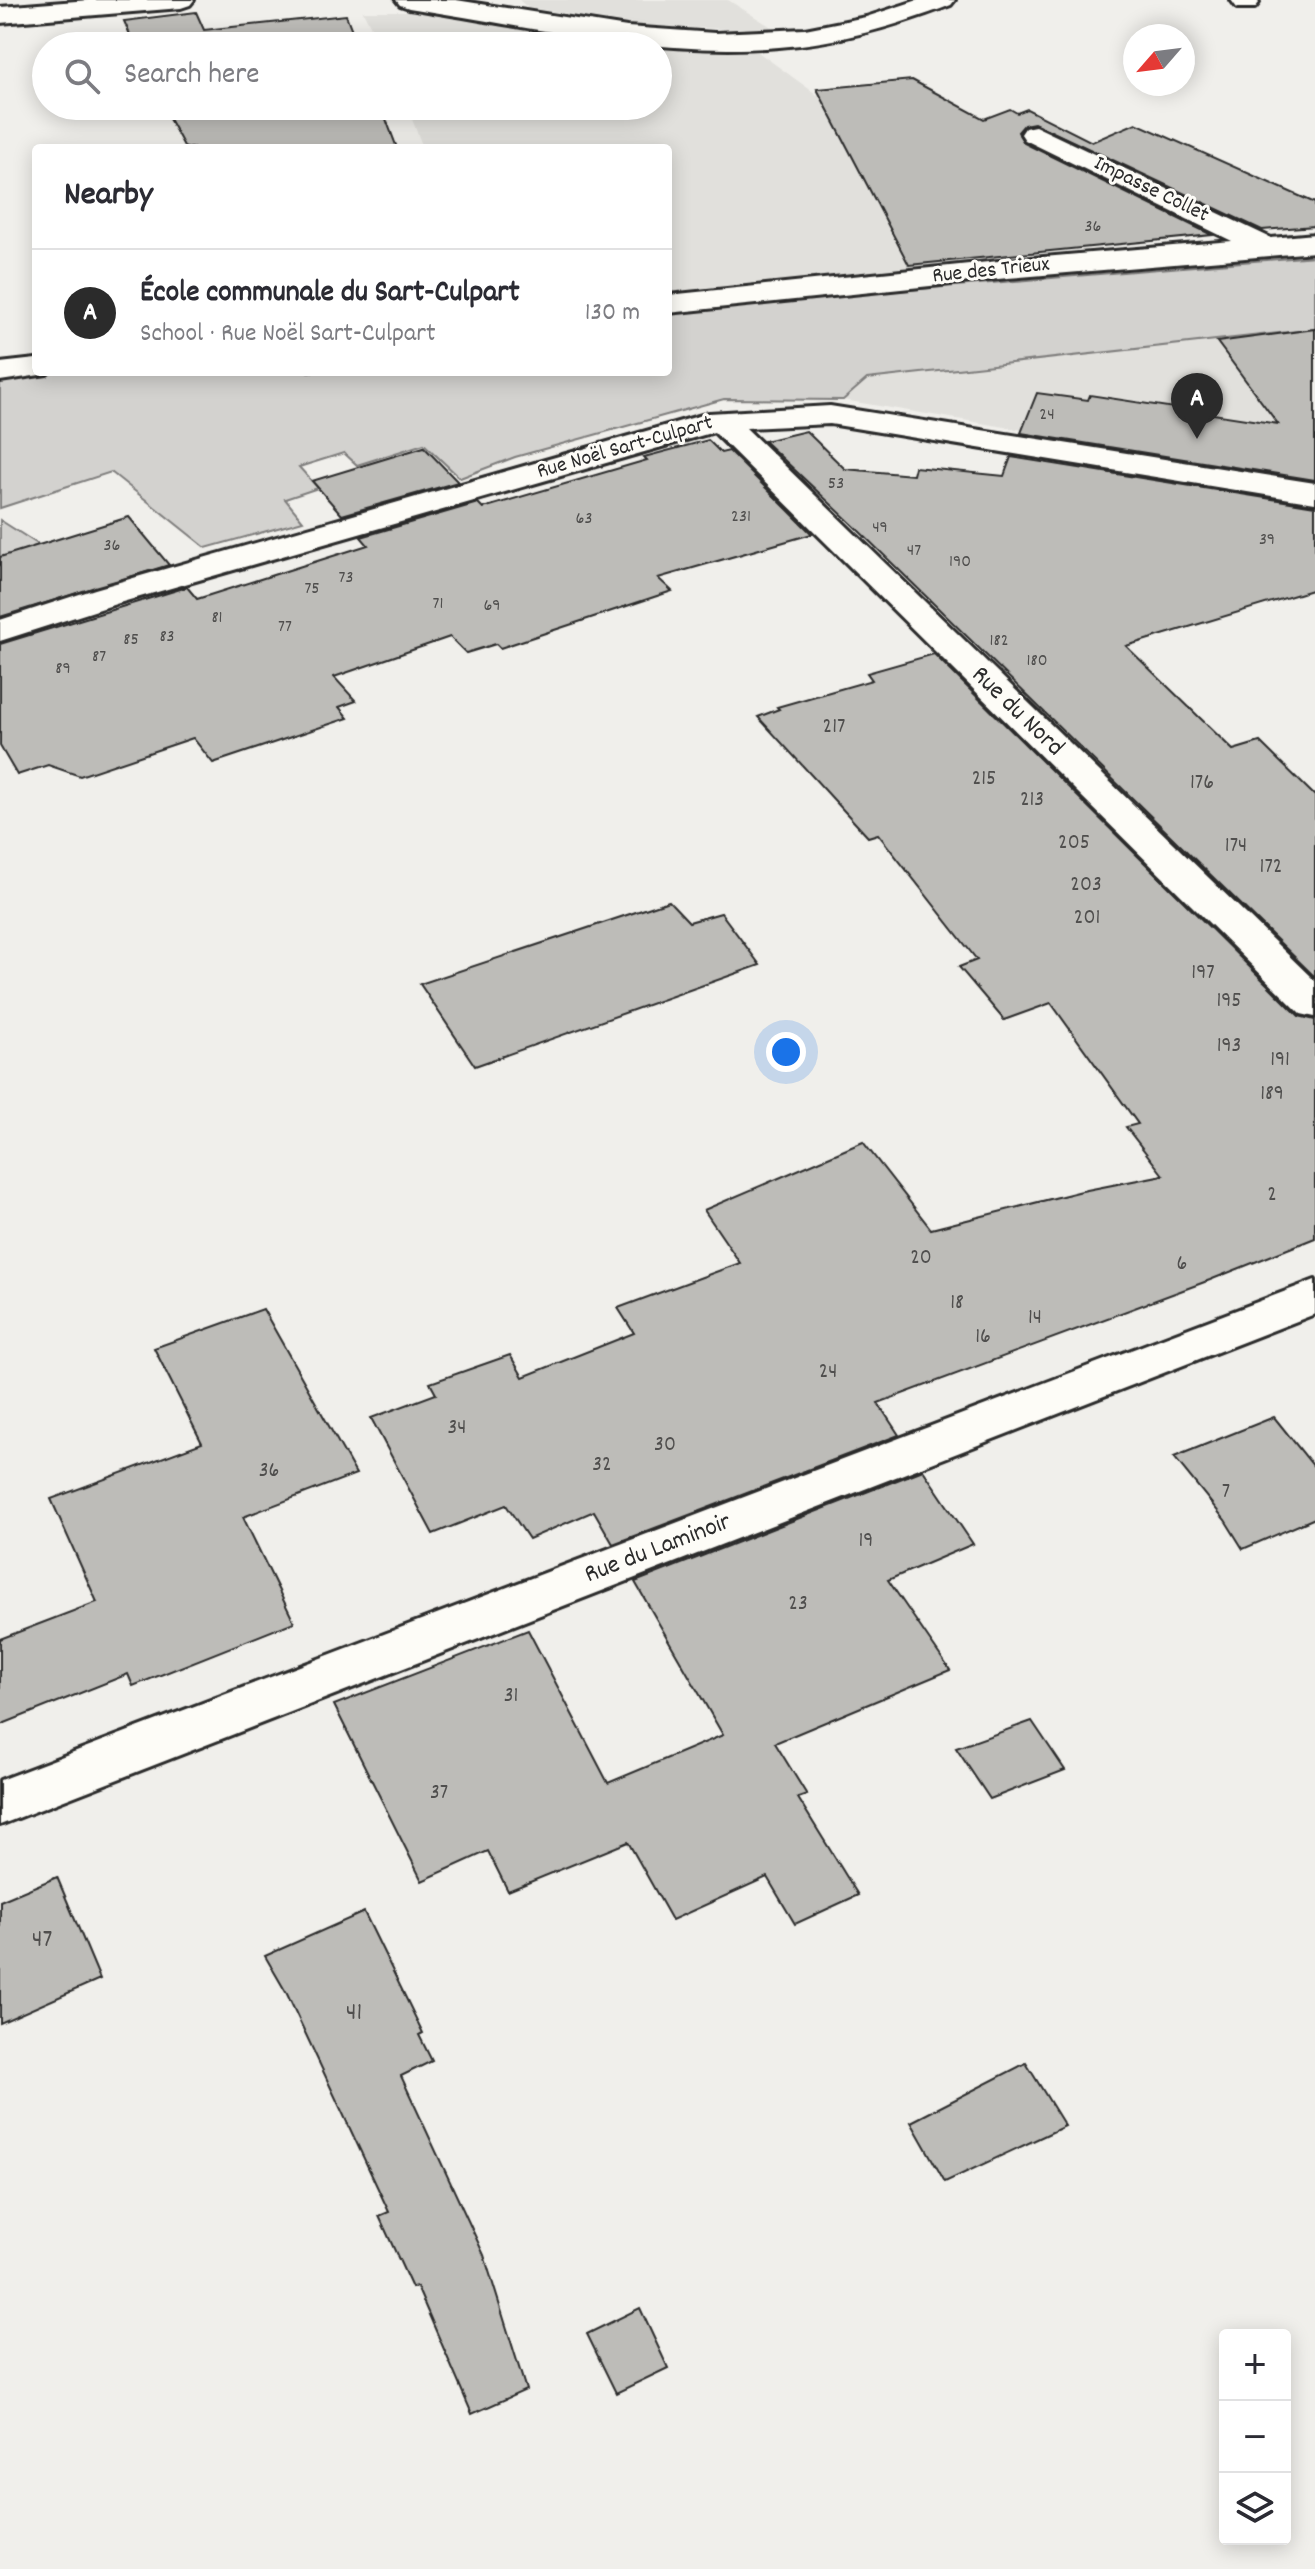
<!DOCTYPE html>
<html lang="en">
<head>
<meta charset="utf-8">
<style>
	:root { --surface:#fff; --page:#f7f7f7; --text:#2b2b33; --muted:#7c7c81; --line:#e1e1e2; --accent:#2b2b2b }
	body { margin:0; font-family:Dekko,sans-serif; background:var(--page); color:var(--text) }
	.controls { position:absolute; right:24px; bottom:24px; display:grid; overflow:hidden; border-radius:8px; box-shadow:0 4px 20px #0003 }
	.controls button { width:72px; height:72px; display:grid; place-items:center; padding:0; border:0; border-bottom:2px solid var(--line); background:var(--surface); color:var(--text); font:40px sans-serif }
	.compass { position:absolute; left:1123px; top:24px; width:72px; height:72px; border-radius:50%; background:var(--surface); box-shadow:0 4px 20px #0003; rotate:242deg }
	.you { position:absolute; left:786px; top:1052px; width:28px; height:28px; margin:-20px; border:6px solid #fff; border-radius:50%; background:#1a73e8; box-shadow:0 0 0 12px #1a73e833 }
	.badge { display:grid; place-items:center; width:52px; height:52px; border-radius:50%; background:var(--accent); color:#fff; font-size:26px; font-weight:700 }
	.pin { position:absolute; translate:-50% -66px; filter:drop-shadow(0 2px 4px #0008) }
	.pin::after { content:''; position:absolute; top:42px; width:28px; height:24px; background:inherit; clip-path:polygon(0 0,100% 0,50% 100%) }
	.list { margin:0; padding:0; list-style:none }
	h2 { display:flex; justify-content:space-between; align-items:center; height:104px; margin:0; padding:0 32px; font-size:34px }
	h2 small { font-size:26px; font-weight:400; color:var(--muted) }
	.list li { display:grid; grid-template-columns:52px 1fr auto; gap:24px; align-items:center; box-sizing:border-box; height:128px; padding:0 32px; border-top:2px solid var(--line) }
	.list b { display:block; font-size:30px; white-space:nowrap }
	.list p { margin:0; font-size:26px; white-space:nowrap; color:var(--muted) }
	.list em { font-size:26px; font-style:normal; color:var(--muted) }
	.icon { flex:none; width:44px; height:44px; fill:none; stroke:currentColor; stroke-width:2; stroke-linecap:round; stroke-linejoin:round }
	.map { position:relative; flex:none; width:1315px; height:2569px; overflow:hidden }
	.search { position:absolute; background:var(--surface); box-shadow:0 4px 20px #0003; left:32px; top:32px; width:640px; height:88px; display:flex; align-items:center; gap:20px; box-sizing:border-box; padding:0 28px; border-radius:44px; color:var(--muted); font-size:30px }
	.panel { position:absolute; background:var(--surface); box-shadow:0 4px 20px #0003; left:32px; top:144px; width:640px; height:232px; border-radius:8px }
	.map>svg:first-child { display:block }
	.built { fill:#e1e0dc }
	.green { fill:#d3d2cf; stroke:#7f7e7d; stroke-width:2 }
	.building { fill:#bdbcb8; stroke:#2b2b2b; stroke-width:2 }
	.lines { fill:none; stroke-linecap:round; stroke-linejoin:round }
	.minor-casing { stroke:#2b2b2b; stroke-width:6 }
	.minor { fill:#fdfcf7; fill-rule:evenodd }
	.labels { text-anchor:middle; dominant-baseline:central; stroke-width:6; stroke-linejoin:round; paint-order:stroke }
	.far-number-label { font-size:18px; fill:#504f4e }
	.far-street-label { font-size:22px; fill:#2b2b2b; stroke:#fdfcf7 }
	.number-label { font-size:22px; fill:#504f4e }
	.street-label { font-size:26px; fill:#2b2b2b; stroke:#fdfcf7 }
	.near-number-label { font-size:26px; fill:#504f4e }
</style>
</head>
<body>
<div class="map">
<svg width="1315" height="2569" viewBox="0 0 1315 2569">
	<rect width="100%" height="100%" fill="#f0efeb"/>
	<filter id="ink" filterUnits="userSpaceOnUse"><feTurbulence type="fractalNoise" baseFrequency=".0125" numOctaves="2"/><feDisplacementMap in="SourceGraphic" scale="16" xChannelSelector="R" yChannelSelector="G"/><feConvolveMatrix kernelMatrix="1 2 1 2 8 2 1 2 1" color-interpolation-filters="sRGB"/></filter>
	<g filter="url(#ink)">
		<g class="built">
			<path d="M519,0H728L778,31L643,26L528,8Z"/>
			<path d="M363,11H422L564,38L758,52L816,94L865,135L1008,269L668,293V148H423L407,106H658V46H380Z"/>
			<path d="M1315,329V479L843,400L867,379Z"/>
		</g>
		<g class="green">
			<path d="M1315,256V329L867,379L843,400L724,399L515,457L460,478L424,444L357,465L344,453L299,467L318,488L285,499L303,521L206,548L111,472L0,508V378L47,372H668V310Z"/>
			<path d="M0,520L39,545L0,558Z"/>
		</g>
		<g class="building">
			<path d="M196,12L204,30L346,15L358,46H135L124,21Z"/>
			<path d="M912,80L984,119L1010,109L1017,113L1027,109L1092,142L1136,123L1315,203V226L1262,230L1034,123L1024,125L1018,132L1024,143L1212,235L909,265L817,89Z"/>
			<path d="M162,106H381L397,148H185Z"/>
			<path d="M1315,329V480L1021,433L1037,393L1088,400L1090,395L1278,424L1217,342Z"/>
			<path d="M806,431L845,469L913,475L915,467L1004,476L1011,457L1315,506V589L1126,646L1233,750L1260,742L1315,796V977L851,523L764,441Z"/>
			<path d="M708,440L721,453L729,451L812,534L658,578L672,591L500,648L496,644L466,653L450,637L334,677L356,701L339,707L348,718L213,763L193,738L80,776L48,765L17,775L0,746V644L187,587L197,599L368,545L361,537L478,503L483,508L647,460L644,457Z"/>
			<path d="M424,447L458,482L342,515L312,481Z"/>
			<path d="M129,517L169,565L0,617V557Z"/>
			<path d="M934,654L1299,1016L1315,1020V1238L1210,1280L878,1403L899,1435L613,1544L594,1511L529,1539L506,1505L433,1534L371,1418L436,1394L430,1383L510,1355L523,1377L634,1333L618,1308L740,1263L704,1210L863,1142L931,1229L1082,1191L1163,1175L1126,1127L1138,1124L1051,1003L1004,1020L959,967L977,960L878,834L868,837L758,717L779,709L777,707L872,680L867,673Z"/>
			<path d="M669,901L689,922L721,913L760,965L475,1066L420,984Z"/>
			<path d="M263,1309L356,1474L243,1517L294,1622L133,1686L128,1674L0,1725V1639L97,1602L51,1499L202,1443L154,1348Z"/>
			<path d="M1274,1417L1315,1468V1518L1243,1549L1225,1520L1174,1457Z"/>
			<path d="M923,1470L973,1544L888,1580L950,1670L775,1743L807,1795L798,1798L858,1895L795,1924L767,1877L672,1920L628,1842L508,1891L488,1851L422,1881L334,1705L528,1630L608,1783L723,1735L635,1582Z"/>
			<path d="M1032,1721L1065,1770L990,1799L956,1748Z"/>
			<path d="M57,1877L100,1979L0,2023V1901Z"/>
			<path d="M364,1912L423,2033L419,2035L432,2061L401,2076L484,2255L526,2390L472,2414L417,2287L412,2288L379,2216L389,2212L287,1994L265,1956Z"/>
			<path d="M1026,2063L1065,2126L945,2182L911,2122Z"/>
			<path d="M640,2308L668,2368L616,2393L587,2334Z"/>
		</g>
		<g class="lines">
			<g class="minor-casing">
				<g id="minor">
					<path d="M89,0H194L190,5L181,8L0,23V7Z"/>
					<path d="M396,0H456L627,27L715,33L805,29L866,17L918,0H955L951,5C896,26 838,43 779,47C655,57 531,27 409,8L400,5Z"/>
					<path d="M1231,0H1257L1259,3L1255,8H1237Z"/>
					<path d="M1035,126L1271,238L1315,234V252L1008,278L668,313V295L1008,260L1232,241L1025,140L1021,134L1025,128Z"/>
					<path d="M36,359V372H49L47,374L0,381V363Z"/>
					<path d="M830,406L1315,483V503L830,424L746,428L1315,981V1017L1301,1014L714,432L119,603L0,641V620L95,589L709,413Z"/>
					<path d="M1315,1280V1314L0,1825V1780Z"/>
				</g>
			</g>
			<use href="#minor" class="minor"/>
		</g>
	</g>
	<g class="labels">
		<g class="far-number-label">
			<text x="1093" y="227">36</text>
			<text x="1047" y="415">24</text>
			<text x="836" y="484">53</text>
			<text x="741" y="517">231</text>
			<text x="584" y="519">63</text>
			<text x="880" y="528">49</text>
			<text x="1267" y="540">39</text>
			<text x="112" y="546">36</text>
			<text x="914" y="551">47</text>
			<text x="960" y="562">190</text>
			<text x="346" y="578">73</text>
			<text x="312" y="589">75</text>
			<text x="438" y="604">71</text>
			<text x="492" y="606">69</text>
			<text x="217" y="618">81</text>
			<text x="285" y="627">77</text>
			<text x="167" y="637">83</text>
			<text x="131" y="640">85</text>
			<text x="999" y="641">182</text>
			<text x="99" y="657">87</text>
			<text x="1037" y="661">180</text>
			<text x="63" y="669">89</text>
		</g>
		<g class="far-street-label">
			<text transform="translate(1151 190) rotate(26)">Impasse Collet</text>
			<text transform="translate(991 271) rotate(-6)">Rue des Trieux</text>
			<text transform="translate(625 448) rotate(-16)">Rue Noël Sart-Culpart</text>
		</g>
		<g class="number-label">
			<text x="834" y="727">217</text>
			<text x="984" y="779">215</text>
			<text x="1202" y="783">176</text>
			<text x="1032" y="800">213</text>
			<text x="1074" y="843">205</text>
			<text x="1236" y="846">174</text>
			<text x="1271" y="867">172</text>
			<text x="1086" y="885">203</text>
			<text x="1087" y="918">201</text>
			<text x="1203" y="973">197</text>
			<text x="1229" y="1001">195</text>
			<text x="1229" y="1046">193</text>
			<text x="1280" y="1060">191</text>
			<text x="1272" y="1094">189</text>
			<text x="1272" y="1195">2</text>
			<text x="921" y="1258">20</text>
			<text x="1182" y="1264">6</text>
			<text x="957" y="1303">18</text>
			<text x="1035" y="1318">14</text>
			<text x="983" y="1337">16</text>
			<text x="828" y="1372">24</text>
			<text x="457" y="1428">34</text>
			<text x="665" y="1445">30</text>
			<text x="602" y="1465">32</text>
			<text x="269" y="1471">36</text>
			<text x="1226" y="1492">7</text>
			<text x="866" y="1541">19</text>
			<text x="798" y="1604">23</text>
			<text x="511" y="1696">31</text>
			<text x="439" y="1793">37</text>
		</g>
		<g class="street-label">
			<text transform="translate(1017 712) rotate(44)">Rue du Nord</text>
			<text transform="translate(658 1549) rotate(-21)">Rue du Laminoir</text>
		</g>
		<g class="near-number-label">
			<text x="42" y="1940">47</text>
			<text x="354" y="2013">41</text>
		</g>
	</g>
</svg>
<div class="controls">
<button>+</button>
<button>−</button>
<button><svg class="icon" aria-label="layers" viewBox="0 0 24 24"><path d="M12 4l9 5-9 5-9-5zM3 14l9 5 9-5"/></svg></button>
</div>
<svg class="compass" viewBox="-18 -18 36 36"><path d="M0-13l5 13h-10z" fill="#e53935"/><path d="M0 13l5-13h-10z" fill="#7c7c81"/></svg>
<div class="you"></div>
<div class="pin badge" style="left:1197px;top:439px">A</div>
<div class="search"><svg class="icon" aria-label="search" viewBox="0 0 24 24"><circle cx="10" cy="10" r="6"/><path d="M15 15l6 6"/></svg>Search here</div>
<section class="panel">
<h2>Nearby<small></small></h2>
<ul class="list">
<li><span class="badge">A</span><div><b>École communale du Sart-Culpart</b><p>School · Rue Noël Sart-Culpart</p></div><em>130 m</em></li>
</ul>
</section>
</div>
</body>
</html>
